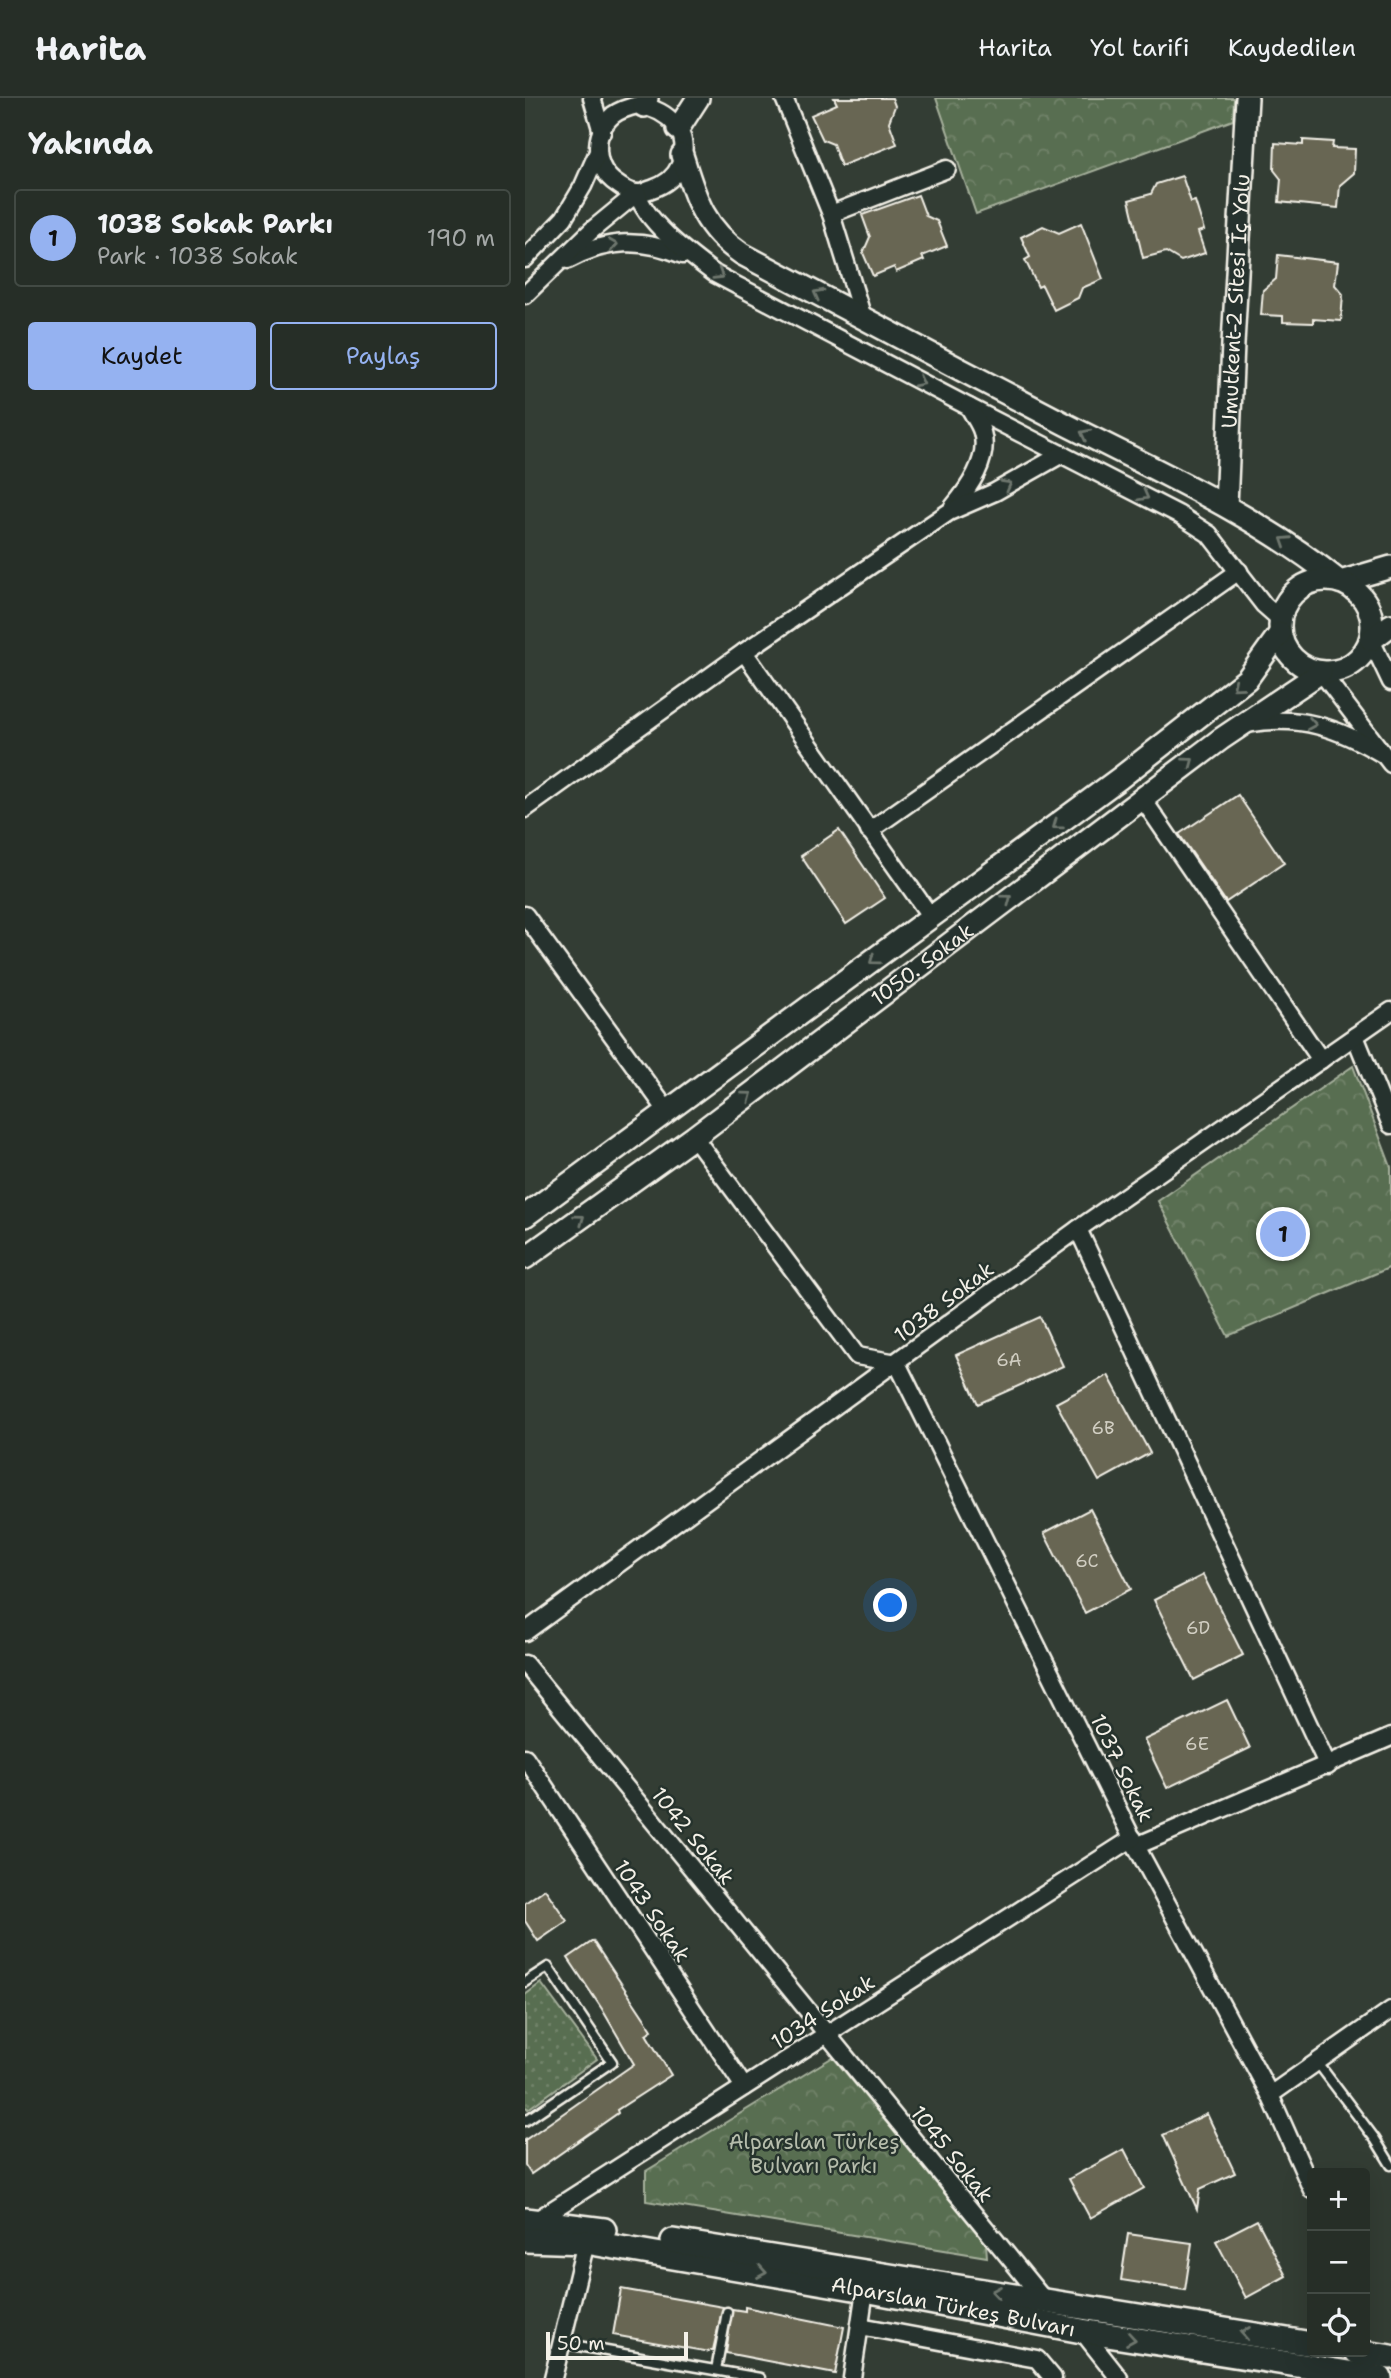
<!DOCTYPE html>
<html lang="tr">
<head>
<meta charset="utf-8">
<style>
	:root { --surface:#262e27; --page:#2e362f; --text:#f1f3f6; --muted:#a4a8a7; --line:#424a44; --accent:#95b2f1 }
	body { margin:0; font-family:"Shantell Sans",sans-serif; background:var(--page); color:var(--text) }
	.controls { position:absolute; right:21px; bottom:21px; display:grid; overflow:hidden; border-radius:7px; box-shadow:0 7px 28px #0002 }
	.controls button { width:63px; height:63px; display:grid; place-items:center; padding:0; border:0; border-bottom:2px solid var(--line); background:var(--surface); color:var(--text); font:35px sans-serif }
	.scale { position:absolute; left:21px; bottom:18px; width:142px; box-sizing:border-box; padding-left:7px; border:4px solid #f4f1e8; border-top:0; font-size:19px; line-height:24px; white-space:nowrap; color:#f4f1e8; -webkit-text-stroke:5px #26332d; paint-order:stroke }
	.you { position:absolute; left:366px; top:1508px; width:24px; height:24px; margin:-18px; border:5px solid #fff; border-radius:50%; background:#1a73e8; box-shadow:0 0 0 10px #1a73e833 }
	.badge { display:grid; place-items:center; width:46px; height:46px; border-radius:50%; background:var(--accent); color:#111; font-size:23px; font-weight:700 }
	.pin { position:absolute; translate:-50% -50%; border:4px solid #fff; box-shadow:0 2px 7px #0006 }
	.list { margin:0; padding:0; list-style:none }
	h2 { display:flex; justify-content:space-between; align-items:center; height:91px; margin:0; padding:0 28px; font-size:30px }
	h2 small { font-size:23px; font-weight:400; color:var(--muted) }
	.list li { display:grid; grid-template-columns:46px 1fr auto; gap:21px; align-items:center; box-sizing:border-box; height:98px; margin:0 14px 14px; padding:0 14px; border:2px solid var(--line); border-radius:7px }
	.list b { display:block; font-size:26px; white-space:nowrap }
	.list p { margin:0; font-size:23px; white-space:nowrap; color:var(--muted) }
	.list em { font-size:23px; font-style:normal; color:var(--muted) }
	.actions { display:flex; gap:14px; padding:21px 28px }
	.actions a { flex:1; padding:16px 0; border:2px solid var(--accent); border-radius:7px; text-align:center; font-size:24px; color:var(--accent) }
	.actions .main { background:var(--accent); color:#111 }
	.icon { flex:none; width:38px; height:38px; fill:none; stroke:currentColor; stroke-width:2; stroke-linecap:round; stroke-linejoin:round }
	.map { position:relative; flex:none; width:866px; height:2280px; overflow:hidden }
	header { display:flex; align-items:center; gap:42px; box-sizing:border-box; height:98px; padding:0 35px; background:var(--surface); border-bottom:2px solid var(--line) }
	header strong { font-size:33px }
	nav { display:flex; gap:38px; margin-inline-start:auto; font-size:24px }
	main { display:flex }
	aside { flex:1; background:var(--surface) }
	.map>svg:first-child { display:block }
	.grass { fill:url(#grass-dots); stroke:#a6b09c; stroke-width:2 }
	.park { fill:url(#park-crowns); stroke:#a6b09c; stroke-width:2 }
	.building { fill:#686652; stroke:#f4f1e8; stroke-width:2 }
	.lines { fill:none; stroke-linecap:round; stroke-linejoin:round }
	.service-casing { stroke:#f4f1e8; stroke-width:13 }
	.minor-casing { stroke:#f4f1e8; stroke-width:21 }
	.tertiary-casing { stroke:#f4f1e8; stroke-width:26 }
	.secondary-casing { stroke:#f4f1e8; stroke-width:28 }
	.service { stroke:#26332d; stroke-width:8 }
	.minor { stroke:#26332d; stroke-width:16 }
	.tertiary { stroke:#26332d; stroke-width:21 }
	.secondary { stroke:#26332d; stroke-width:23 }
	.oneway { stroke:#6e766e }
	.labels { text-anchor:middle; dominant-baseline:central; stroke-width:5; stroke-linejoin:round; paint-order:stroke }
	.number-label { font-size:18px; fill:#d1cec2 }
	.street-label { font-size:21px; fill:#f4f1e8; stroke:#26332d }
	.park-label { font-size:21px; fill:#b6bdac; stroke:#26332d }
</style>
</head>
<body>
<header>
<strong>Harita</strong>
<nav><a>Harita</a><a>Yol tarifi</a><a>Kaydedilen</a></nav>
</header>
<main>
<aside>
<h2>Yakında<small></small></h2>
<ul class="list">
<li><span class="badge">1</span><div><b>1038 Sokak Parkı</b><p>Park · 1038 Sokak</p></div><em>190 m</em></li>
</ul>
<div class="actions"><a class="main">Kaydet</a><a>Paylaş</a></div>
</aside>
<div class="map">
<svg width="866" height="2280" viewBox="0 0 866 2280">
	<defs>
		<pattern id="grass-dots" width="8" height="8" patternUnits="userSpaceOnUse" patternTransform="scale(1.75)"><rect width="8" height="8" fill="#596e51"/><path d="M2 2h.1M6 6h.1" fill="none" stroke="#71836a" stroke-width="1.8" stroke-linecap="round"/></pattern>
		<pattern id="park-crowns" width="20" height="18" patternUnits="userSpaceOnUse" patternTransform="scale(1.75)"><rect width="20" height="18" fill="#596e51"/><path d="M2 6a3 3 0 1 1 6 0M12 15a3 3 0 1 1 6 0" fill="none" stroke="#71836a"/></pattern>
	</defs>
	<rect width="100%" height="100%" fill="#333d34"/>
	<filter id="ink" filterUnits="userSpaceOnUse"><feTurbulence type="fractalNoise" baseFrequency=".0143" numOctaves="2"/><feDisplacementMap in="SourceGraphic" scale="14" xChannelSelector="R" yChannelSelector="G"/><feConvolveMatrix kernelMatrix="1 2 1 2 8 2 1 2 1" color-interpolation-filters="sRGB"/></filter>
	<g filter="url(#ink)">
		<path class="grass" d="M16,1885L72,1961L3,2011L0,2007V1897Z"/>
		<g class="park">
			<path d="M411,0H709L708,22L451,116Z"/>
			<path d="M828,968L866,1069V1169L703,1238L633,1103Z"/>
			<path d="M308,1959L461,2146L462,2159L121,2103V2073Z"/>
		</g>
		<g class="building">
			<path d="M309,0H367L370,8L364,24L372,46L316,68L308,46L298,42L286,17L312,6Z"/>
			<path d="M778,42L808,44L807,50L830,51L829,75L815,87L813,110L754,104L756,81L749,72L750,45L778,47Z"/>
			<path d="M657,78L666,104L670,103L679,132L673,134L680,155L656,163L641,154L618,160L604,102L626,96L631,86Z"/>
			<path d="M393,97L401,118L412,123L422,148L397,158L399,162L371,174L369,169L348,178L338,155L345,139L337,117Z"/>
			<path d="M556,125L578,181L557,190L553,200L529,212L517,187L513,189L500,162L505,159L496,139L518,128L534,135Z"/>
			<path d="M753,157L813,164L810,187L818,196L816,223L788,221V225L758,224V218L736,217L738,192L751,181Z"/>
			<path d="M713,697L759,765L701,804L654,736Z"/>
			<path d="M314,732L360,800L321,826L276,758Z"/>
			<path d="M515,1219L538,1268L453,1306L431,1257Z"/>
			<path d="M583,1277L625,1355L574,1383L531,1305Z"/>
			<path d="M565,1411L606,1491L560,1515L519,1435Z"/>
			<path d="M678,1477L718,1557L669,1582L629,1502Z"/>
			<path d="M702,1602L725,1650L642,1690L619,1642Z"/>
			<path d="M20,1791L42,1823L13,1843L0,1823V1805Z"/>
			<path d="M68,1843L127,1932L121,1936L146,1977L92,2012L93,2015L6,2076L0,2067V2042L109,1966L77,1911L43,1860Z"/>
			<path d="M682,2016L710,2075L675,2091L672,2111L638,2037Z"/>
			<path d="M599,2051L619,2090L565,2120L544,2081Z"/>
			<path d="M732,2122L761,2178L721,2200L691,2143Z"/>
			<path d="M603,2136L667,2145L660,2192L596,2182Z"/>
			<path d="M96,2191L198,2209L188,2252H185L184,2254L88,2237Z"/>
			<path d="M220,2209L319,2229L310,2276L201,2255L207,2211L220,2213Z"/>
		</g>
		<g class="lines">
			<g class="service-casing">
				<g id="service">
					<path d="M0,1884L23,1869L87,1964L0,2023"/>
					<path d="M792,1964L850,2041L866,2067"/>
					<path d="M36,2245L235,2280"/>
					<path d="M191,2272L202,2214"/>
				</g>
			</g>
			<g class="minor-casing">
				<g id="minor">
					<path d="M67,0L77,34"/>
					<path d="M259,0L306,116L338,220"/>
					<path d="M113,7C143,12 168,34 155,67C150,79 139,87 127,91C123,92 116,96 112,95C106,95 97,90 92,86C69,71 66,36 88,17C96,11 104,9 113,7Z"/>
					<path d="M306,116L422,71"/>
					<path d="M0,161L39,120L58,88L72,56"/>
					<path d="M43,162C82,141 117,140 158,157"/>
					<path d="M0,197L67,132L112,95C122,126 165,157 190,176L444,309L653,416L684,436L739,507L756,522"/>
					<path d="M428,409C444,390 465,361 457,334C455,326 448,317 444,309"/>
					<path d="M846,542L866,584"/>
					<path d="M219,554L406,819"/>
					<path d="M796,574L866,666"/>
					<path d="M722,626C775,616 814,630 859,657"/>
					<path d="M617,700L796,962"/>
					<path d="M0,711L219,554L424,414L470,394L537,356"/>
					<path d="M344,733L714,473"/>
					<path d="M0,817L143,1014"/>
					<path d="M830,938L866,1027"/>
					<path d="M169,1039L332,1258L372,1265"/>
					<path d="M553,1131L803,1668"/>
					<path d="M372,1265L611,1748L745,1997L787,2092"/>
					<path d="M0,1534L553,1131L866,913"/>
					<path d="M0,1566L519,2202"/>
					<path d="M0,1659L219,1989"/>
					<path d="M611,1748L866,1639"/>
					<path d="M745,1997L866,1912"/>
					<path d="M10,2123L608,1740"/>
					<path d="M335,2228L512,2261L528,2280"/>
					<path d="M557,2233L594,2280"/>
					<path d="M28,2280L61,2144"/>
					<path d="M327,2280L340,2192"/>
				</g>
			</g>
			<g class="tertiary-casing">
				<g id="tertiary">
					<path d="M119,8L122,0"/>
					<path d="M153,31L173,0"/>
					<path d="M157,57C170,99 178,130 217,156C325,213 432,270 540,326C634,374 732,417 815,484L866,469"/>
					<path id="s1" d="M701,408L708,246L722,0"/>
					<circle cx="801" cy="528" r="46"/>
					<path d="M846,542L866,527"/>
					<path d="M0,1118L595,680L722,581L755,535"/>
					<path id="s2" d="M0,1160L169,1039L696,641L796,574"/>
				</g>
			</g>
			<g class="secondary-casing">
				<g id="secondary">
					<path d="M0,2122L79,2132"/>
					<path id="s3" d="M0,2142L61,2144L340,2192L557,2233L855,2280"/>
					<path d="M148,2143L787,2246"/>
					<path d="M832,2254L866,2259"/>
				</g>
			</g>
			<use href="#service" class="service"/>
			<use href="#minor" class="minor"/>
			<use href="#tertiary" class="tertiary"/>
			<use href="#secondary" class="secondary"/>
		</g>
		<defs><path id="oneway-chevron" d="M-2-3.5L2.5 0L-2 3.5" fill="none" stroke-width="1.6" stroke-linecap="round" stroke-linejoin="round" transform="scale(1.75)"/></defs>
		<g class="oneway">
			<use href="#oneway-chevron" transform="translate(88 147) rotate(-8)"/>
			<use href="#oneway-chevron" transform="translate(194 177) rotate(31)"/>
			<use href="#oneway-chevron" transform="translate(293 196) rotate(-152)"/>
			<use href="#oneway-chevron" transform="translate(395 284) rotate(27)"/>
			<use href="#oneway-chevron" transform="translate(560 336) rotate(-153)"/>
			<use href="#oneway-chevron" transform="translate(482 387) rotate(-29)"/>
			<use href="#oneway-chevron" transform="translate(619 398) rotate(28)"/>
			<use href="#oneway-chevron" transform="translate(760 443) rotate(-147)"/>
			<use href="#oneway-chevron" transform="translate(712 588) rotate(140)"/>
			<use href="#oneway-chevron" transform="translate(787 626) rotate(10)"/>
			<use href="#oneway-chevron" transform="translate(664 664) rotate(-37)"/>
			<use href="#oneway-chevron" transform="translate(532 727) rotate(144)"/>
			<use href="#oneway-chevron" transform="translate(482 801) rotate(-37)"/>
			<use href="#oneway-chevron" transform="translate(349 862) rotate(144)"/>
			<use href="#oneway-chevron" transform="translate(223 998) rotate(-37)"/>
			<use href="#oneway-chevron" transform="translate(55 1121) rotate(-36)"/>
			<use href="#oneway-chevron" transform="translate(237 2174) rotate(10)"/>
			<use href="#oneway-chevron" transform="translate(471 2194) rotate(-171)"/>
			<use href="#oneway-chevron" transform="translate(720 2235) rotate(-171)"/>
			<use href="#oneway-chevron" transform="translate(606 2241) rotate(9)"/>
		</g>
	</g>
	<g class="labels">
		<g class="number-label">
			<text x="484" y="1262">6A</text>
			<text x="578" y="1330">6B</text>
			<text x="562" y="1463">6C</text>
			<text x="673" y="1530">6D</text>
			<text x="672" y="1646">6E</text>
		</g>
		<g class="street-label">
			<text stroke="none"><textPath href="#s1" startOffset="205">Umutkent-2 Sitesi İç Yolu</textPath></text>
			<text stroke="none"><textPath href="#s2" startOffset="494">1050. Sokak</textPath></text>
			<text transform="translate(419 1204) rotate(-37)">1038 Sokak</text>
			<text transform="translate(597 1670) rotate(64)">1037 Sokak</text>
			<text transform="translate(168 1738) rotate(51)">1042 Sokak</text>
			<text transform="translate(127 1813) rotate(56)">1043 Sokak</text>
			<text transform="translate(298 1914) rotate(-33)">1034 Sokak</text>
			<text transform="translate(427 2056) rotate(51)">1045 Sokak</text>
			<text stroke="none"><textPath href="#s3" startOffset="434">Alparslan Türkeş Bulvarı</textPath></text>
		</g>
		<g class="park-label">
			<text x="289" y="2044">Alparslan Türkeş<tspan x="289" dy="24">Bulvarı Parkı</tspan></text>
		</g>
	</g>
</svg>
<div class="controls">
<button>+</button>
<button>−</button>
<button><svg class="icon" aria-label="locate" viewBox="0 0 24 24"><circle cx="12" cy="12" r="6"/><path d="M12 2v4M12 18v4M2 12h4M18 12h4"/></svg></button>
</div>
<div class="scale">50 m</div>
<div class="you"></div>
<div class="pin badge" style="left:758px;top:1136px">1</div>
</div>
</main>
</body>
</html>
